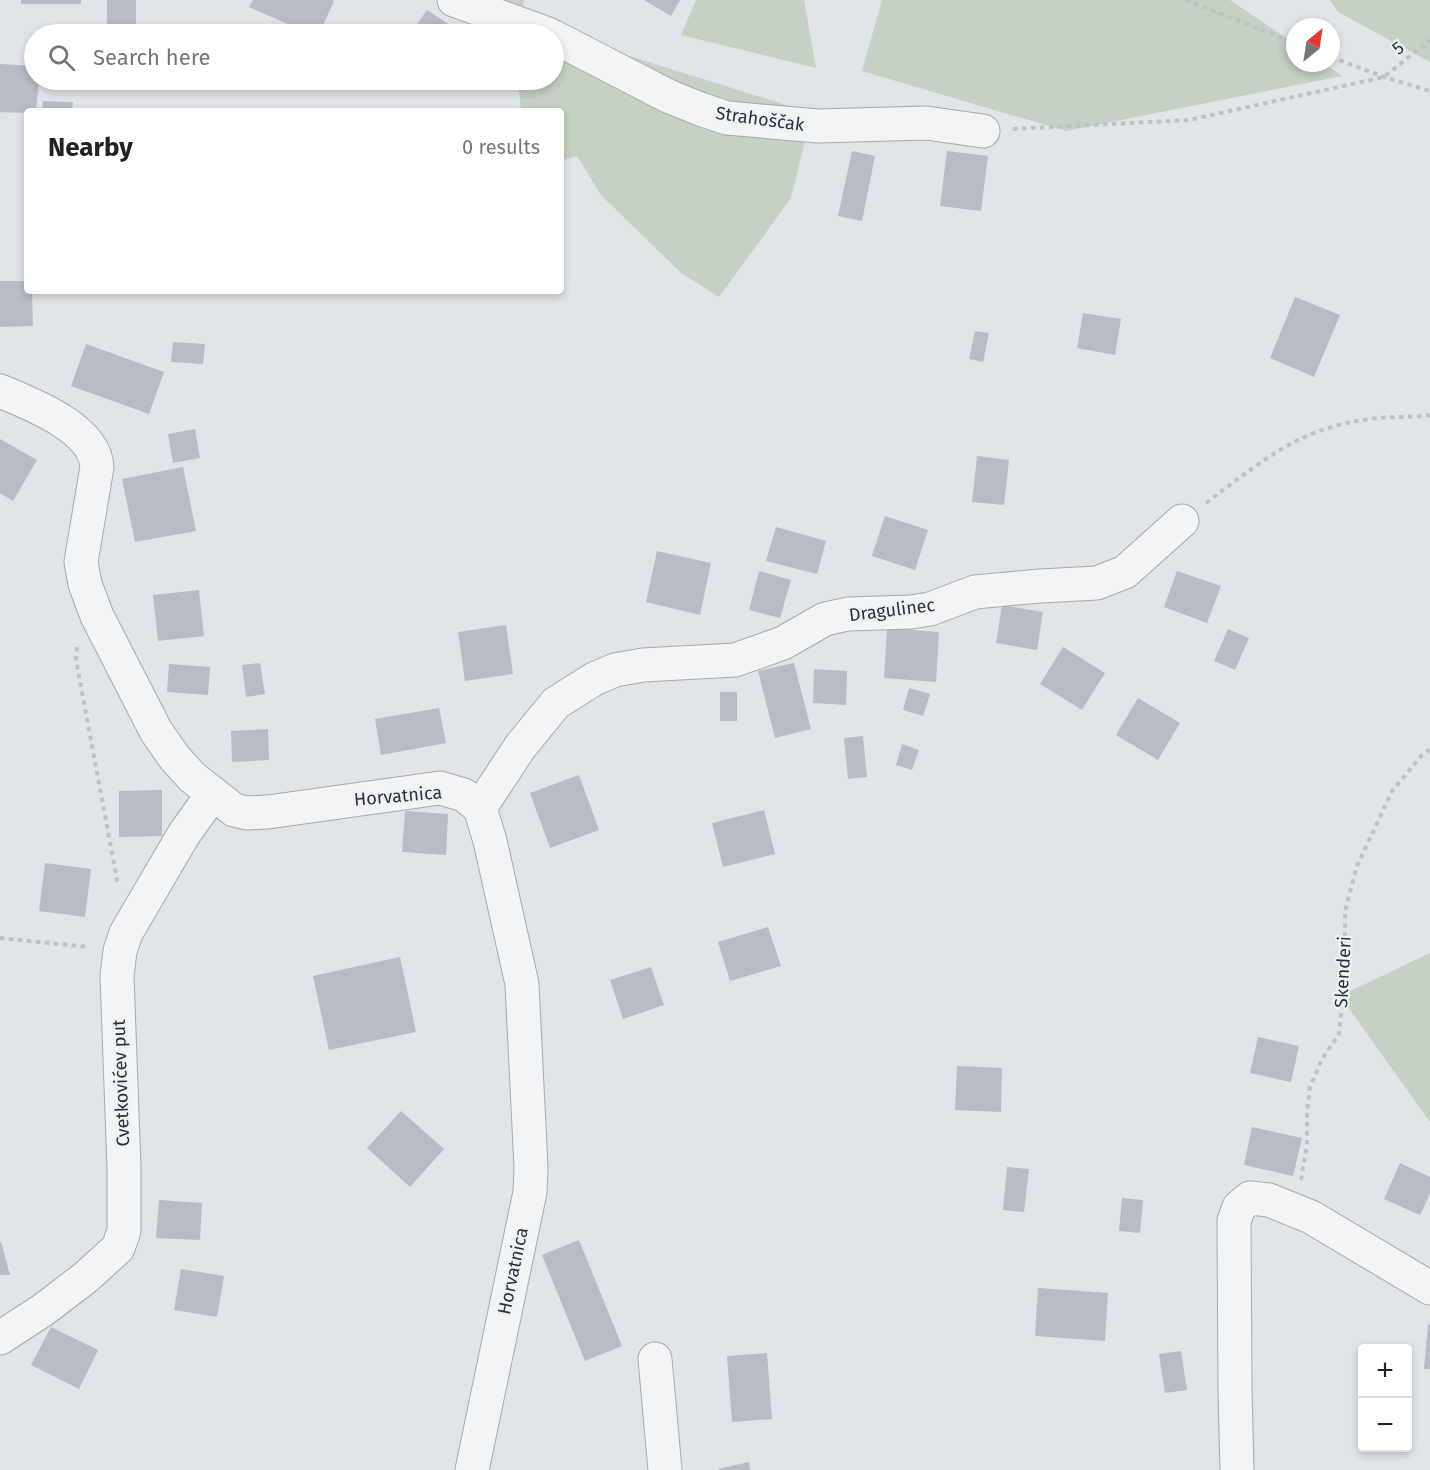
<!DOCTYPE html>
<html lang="en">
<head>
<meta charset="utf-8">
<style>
	:root { --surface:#fff; --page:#f2f2f2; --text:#222; --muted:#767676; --line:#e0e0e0 }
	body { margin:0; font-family:"Fira Sans",sans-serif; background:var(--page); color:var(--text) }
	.controls { position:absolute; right:18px; bottom:18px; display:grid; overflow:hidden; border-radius:6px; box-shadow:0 3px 9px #0003 }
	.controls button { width:54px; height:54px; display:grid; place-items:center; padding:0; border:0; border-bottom:2px solid var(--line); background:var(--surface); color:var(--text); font:30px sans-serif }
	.compass { position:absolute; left:1286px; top:18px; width:54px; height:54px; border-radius:50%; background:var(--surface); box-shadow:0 3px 9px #0003; rotate:30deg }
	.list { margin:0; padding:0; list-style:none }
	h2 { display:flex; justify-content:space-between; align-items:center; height:78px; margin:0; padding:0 24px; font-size:26px }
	h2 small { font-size:20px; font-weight:400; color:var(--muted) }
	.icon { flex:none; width:33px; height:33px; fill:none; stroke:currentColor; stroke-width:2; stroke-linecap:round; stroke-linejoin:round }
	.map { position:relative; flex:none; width:1430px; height:1470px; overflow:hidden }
	.search { position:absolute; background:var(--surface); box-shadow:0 3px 9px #0003; left:24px; top:24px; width:540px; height:66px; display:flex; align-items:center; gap:15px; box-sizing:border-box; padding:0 21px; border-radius:33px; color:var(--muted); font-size:22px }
	.panel { position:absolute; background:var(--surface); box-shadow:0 3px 9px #0003; left:24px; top:108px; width:540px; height:186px; border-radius:6px }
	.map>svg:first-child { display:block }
	.green { fill:#c5d1c2 }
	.building { fill:#b8bcc4 }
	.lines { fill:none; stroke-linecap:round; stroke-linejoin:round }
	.minor-casing { stroke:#a6aab2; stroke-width:35 }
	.path { stroke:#bec1c6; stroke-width:4; stroke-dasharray:4.5 4.5; stroke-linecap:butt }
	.minor { stroke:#f2f4f6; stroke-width:33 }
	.labels { text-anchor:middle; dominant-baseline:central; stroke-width:4.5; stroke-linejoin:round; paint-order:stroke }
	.street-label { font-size:18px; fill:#2a313e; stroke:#eff2f5 }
</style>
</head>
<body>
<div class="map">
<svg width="1430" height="1470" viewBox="0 0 1430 1470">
	<rect width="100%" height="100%" fill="#e0e3e8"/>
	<g class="green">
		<path d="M473,0H524L523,23L812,113L791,198L719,297L681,273L601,195L577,156L561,161V111H521L518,81L510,80H554V34H479Z"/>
		<path d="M696,0H804L816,68L681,35Z"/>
		<path d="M882,0H1230L1295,44V63H1323L1342,76L1066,131L862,71Z"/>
		<path d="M1330,0H1430V62L1338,12Z"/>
		<path d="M1430,953V1122L1340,996Z"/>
	</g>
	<g class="building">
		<rect x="21" y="0" width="60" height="4"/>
		<rect x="107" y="0" width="29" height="34"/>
		<path d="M253,0H332L334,1L319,34H310L249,7Z"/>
		<path d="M644,0H680L671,16Z"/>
		<path d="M427,10L456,29L452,34H410Z"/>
		<path d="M0,64L34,66V80H39L36,111H27V113L0,112Z"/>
		<path d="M43,101L73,102L72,111H42Z"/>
		<path d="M852,151L875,156L862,221L838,216Z"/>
		<path d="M947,151L988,156L981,211L940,206Z"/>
		<path d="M0,281H27V291H32L33,326L0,327Z"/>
		<path d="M1295,297L1340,315L1314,377L1270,358Z"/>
		<path d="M1083,313L1121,319L1115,355L1077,348Z"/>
		<path d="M975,331L989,333L983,362L969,359Z"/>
		<path d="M173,342L205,344L203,364L171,362Z"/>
		<path d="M86,344L164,372L149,414L71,386Z"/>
		<path d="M195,429L200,458L173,463L168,434Z"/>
		<path d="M0,439L37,460L13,501L0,493Z"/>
		<path d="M977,456L1009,460L1004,505L972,502Z"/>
		<path d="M183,467L196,531L135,542L122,479Z"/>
		<path d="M885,516L928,530L915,570L872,556Z"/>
		<path d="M776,527L826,541L817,574L766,561Z"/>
		<path d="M657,551L711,563L700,615L646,602Z"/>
		<path d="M759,571L791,580L780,618L749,610Z"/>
		<path d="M1177,571L1221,586L1207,623L1164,607Z"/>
		<path d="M199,590L204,636L158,641L153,595Z"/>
		<path d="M1002,605L1043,612L1037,650L996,643Z"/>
		<path d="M506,625L513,674L465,681L458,632Z"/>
		<path d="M887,628L939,632L936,682L884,678Z"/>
		<path d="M1228,629L1249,638L1235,670L1214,661Z"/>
		<path d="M1063,647L1105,673L1082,710L1040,684Z"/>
		<path d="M260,663L265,694L246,697L242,665Z"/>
		<path d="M794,663L811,729L775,738L758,671Z"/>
		<path d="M169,664L210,667L208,695L167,692Z"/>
		<path d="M814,669L847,671L846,705L813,703Z"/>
		<path d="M909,688L930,694L923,716L903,710Z"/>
		<rect x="720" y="692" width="17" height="29"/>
		<path d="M1138,698L1180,723L1158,760L1116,735Z"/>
		<path d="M439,708L446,743L381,755L375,719Z"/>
		<path d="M268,729L269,760L232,762L231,731Z"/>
		<path d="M863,736L867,777L848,779L844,738Z"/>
		<path d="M902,744L919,750L912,770L896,765Z"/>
		<path d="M579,775L599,830L550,848L530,793Z"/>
		<path d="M162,790V836L119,837V791Z"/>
		<path d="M764,810L775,854L723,867L712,823Z"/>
		<path d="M405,811L448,814L446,855L402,852Z"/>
		<path d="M45,863L91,869L85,917L39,911Z"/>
		<path d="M768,927L781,966L730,981L718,942Z"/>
		<path d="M400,957L416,1032L329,1050L313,976Z"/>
		<path d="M651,967L664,1005L623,1019L610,980Z"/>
		<path d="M1258,1037L1299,1046L1291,1082L1250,1073Z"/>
		<path d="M957,1066L1002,1068L1001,1112L955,1110Z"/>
		<path d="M401,1111L444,1149L410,1187L367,1148Z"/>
		<path d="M1252,1127L1302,1138L1293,1176L1244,1165Z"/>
		<path d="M1400,1163L1430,1177V1193L1420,1215L1384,1199Z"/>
		<path d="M1007,1167L1029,1169L1024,1212L1003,1210Z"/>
		<path d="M1122,1198L1143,1200L1140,1233L1119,1231Z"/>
		<path d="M159,1200L202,1203L200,1240L156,1238Z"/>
		<path d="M579,1240L622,1346L585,1361L542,1255Z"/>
		<path d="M0,1242H1L10,1275H0Z"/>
		<path d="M181,1269L224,1276L217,1317L174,1310Z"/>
		<path d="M1038,1288L1108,1293L1105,1341L1035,1336Z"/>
		<path d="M1428,1324L1430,1325V1369H1424Z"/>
		<path d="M51,1327L98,1350L79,1389L31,1365Z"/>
		<path d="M1181,1351L1187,1390L1165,1393L1159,1354Z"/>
		<path d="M767,1353L772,1419L732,1422L727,1356Z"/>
		<path d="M749,1462L750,1470H718V1469Z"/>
	</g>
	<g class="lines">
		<g class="minor-casing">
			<g id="minor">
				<path d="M454,0L548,34"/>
				<path d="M554,37L668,96L700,109L727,118L818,126L926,123L983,131"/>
				<path d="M0,391C31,404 95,428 97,467L81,562L85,584L97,616L156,731L174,757L192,777L234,810L247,813L268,812L440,788L464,795L480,808L490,841L522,984L531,1168L530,1192L472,1470"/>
				<path d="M480,808L520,747L556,703L594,679L615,670L643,665L735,660L783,643L825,619L848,614L911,612L930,609L975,592L1040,586L1097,583L1125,572L1182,521"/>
				<path d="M0,1338L43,1310L85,1278L118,1248L124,1231V1168L117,976L120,951L126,933L184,834L212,795"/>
				<path d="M655,1359L665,1470"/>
				<path d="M1237,1470L1235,1389L1234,1221L1239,1207L1250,1198L1269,1200L1311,1217L1430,1288"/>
			</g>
		</g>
		<g class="path">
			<path d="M1186,0L1295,43"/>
			<path d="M1331,57L1384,77L1430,91"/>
			<path d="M1013,129L1189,120L1384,77L1430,40"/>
			<path d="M1206,503C1261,462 1298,428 1370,419C1390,416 1410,418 1430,415"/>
			<path d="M77,647L76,660L118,885"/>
			<path d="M0,938L89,947"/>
			<path d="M1301,1180L1307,1145V1112L1310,1087L1322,1059L1339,1034L1345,974V911L1357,866L1392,791L1422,755L1430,749"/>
		</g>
		<use href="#minor" class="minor"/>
	</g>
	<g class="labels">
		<g class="street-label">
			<text transform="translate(1398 48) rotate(-38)">5</text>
			<text transform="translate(760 119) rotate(8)">Strahoščak</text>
			<text transform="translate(892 610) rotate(-7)">Dragulinec</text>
			<text transform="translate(398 796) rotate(-5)">Horvatnica</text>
			<text transform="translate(1343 972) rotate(-87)">Skenderi</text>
			<text transform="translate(121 1083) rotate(-92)">Cvetkovićev put</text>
			<text transform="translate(513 1271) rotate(-78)">Horvatnica</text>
		</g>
	</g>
</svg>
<div class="controls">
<button>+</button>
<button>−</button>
</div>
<svg class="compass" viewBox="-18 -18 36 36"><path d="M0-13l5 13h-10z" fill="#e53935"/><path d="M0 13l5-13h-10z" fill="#767676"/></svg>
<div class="search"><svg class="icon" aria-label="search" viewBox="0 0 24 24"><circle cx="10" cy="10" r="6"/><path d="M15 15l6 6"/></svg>Search here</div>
<section class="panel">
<h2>Nearby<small>0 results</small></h2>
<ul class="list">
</ul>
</section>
</div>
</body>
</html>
